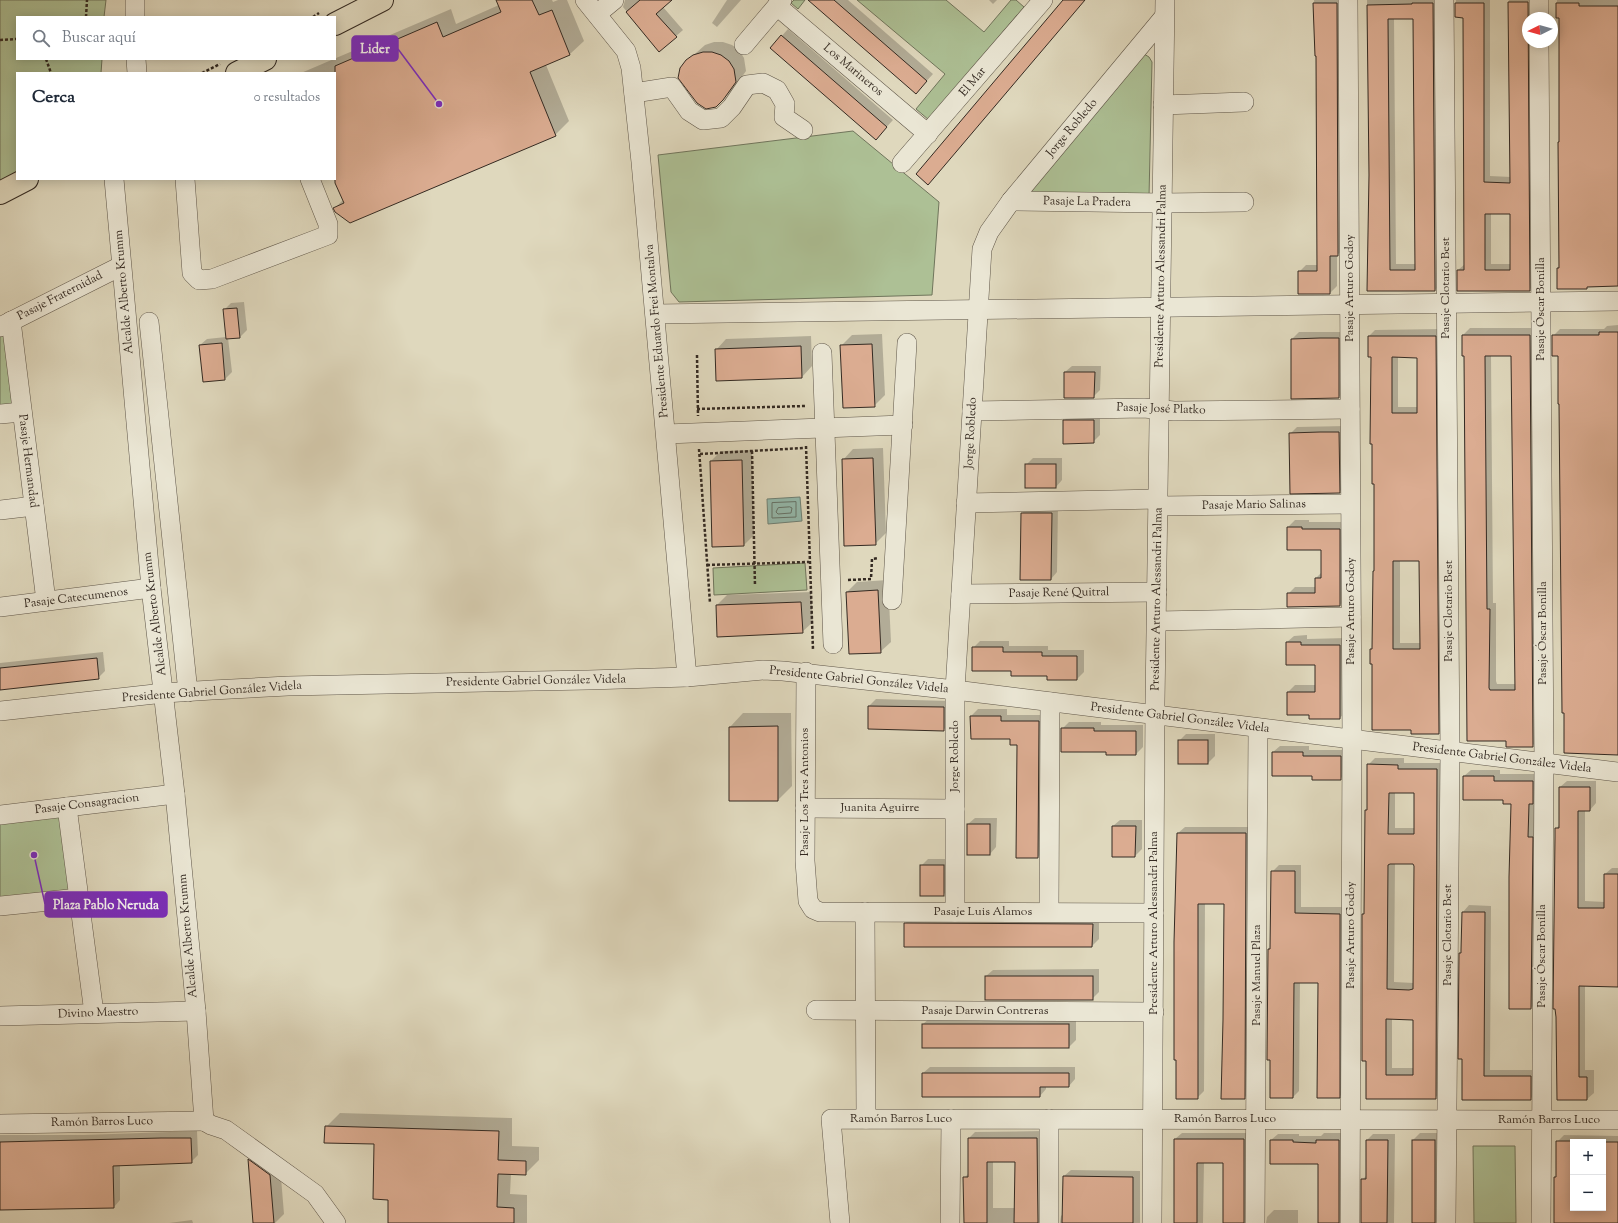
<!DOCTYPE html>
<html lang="es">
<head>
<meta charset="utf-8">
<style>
	:root { --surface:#fff; --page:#f6f6f7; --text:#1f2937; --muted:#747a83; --line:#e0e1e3 }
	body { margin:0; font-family:"Sorts Mill Goudy",serif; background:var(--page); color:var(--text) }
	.controls { position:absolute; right:12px; bottom:12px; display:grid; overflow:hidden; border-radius:0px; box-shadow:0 2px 10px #0003 }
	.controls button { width:36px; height:36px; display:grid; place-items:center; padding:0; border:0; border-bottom:1px solid var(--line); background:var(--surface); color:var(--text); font:20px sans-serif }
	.compass { position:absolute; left:1522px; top:12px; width:36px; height:36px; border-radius:50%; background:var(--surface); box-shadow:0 2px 10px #0003; rotate:265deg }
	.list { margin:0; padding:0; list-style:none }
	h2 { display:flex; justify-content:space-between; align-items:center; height:52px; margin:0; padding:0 16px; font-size:17px }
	h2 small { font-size:13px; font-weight:400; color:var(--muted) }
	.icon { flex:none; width:22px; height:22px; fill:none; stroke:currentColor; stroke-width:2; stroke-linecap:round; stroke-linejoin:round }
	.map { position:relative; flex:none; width:1618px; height:1223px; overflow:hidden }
	.search { position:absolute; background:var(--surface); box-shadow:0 2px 10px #0003; left:16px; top:16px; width:320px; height:44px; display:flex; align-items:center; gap:10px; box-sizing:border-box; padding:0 14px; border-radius:0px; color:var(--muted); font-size:15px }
	.panel { position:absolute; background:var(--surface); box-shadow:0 2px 10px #0003; left:16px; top:72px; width:320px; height:108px; border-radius:0px }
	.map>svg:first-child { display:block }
	.green { fill:#adc095; stroke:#70755c }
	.water { fill:#94baad; stroke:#6e8075 }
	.shadow { fill:#0003; fill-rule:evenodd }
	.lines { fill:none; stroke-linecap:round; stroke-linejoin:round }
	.shore { stroke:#647268; stroke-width:1 }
	.building { fill:#dbac91; stroke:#342a22; fill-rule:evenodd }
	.minor-casing { stroke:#5f5649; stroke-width:20 }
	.major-casing { stroke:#342a22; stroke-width:24 }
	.path { stroke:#342a22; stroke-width:2.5; stroke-dasharray:3 2; stroke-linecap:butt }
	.minor { stroke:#eae6d4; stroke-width:19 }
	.major { stroke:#dfd8bd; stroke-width:22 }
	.labels { text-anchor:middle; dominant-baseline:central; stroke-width:3; stroke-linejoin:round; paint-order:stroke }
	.street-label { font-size:12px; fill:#342a22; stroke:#eae6d4 }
	.leader { fill:none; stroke:#7b2cbf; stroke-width:1.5 }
	.callout-dot { fill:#7b2cbf; stroke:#eae6d4; stroke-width:1.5 }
	.callout { fill:#7b2cbf; stroke:#7b2cbf; stroke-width:1.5 }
	.callout-label { font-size:13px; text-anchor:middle; font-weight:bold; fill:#fff }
</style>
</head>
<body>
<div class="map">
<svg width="1618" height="1223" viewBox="0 0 1618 1223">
	<rect width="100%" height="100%" fill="#dfd8bd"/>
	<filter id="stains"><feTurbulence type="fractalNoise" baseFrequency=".005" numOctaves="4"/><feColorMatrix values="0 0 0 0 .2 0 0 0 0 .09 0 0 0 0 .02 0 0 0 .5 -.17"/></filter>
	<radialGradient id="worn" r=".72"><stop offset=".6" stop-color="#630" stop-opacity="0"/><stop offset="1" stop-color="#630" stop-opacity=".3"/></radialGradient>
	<g class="green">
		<path d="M0,0H106L104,17H17V59H102L101,73H17V175L0,183Z"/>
		<path d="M794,0H805L798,9L791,3Z"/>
		<path d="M857,0H946L984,32L1011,0H1016L1024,7L929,120L916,109L945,74Z"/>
		<path d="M1144,54L1149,57L1152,62L1149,197L1028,192Z"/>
		<path d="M853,131L939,202L932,295L679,302L671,292L658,155Z"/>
		<path d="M6,333L15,406L0,407V337Z"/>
		<path d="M805,563L807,590L714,595L713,568Z"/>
		<path d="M59,812L73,890L0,903V819Z"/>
		<path d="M1473,1146H1515L1516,1223H1474Z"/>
	</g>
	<path class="water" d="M800,497L802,521L768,524L767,499Z"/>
	<g class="shadow">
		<path d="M497,0H552L553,2L558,0H567L584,41L570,54L546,65L569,121L555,135L335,208L343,200L334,179L335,73H301L451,9L456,24L499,5Z"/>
		<path d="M625,0H671L663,7L683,30L659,51L623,7Z"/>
		<path d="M727,0H741L717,27L712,23Z"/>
		<path d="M813,0H848L933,74L922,86Z"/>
		<path d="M989,0H997L993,4Z"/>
		<path d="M1314,0H1343L1344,249L1337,255V286L1330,293L1299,272L1306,265H1318L1317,55Z"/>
		<path d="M1367,0H1439L1442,283L1435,290H1368L1370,223ZM1394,18H1414L1416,264H1396Z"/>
		<path d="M1456,0H1490V176L1511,177L1509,0H1535V18H1528V42H1534L1536,283L1529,290L1458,270L1465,264L1464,17L1456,16ZM1491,213H1511V264H1491Z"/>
		<path d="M1557,0H1618V286L1558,288V268L1560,265V17H1557Z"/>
		<path d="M788,29L893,120L882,132L772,47Z"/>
		<path d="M714,42H723L732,45L739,50L744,58L746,71L734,88L715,107L687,61L705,45Z"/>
		<path d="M244,302L247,330L240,337L228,338L232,372L225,379L203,381L200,345L207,339L226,337L224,310L231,303Z"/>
		<path d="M1618,325V754L1559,355L1553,336L1560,329H1604L1607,326Z"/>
		<path d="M1470,328H1536L1539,739L1532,746L1507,740H1468L1465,355H1463V335ZM1491,355H1512L1516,684H1497L1496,681V603H1493Z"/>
		<path d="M1442,329L1445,727L1438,733L1412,729L1373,663L1371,650L1373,647L1375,519L1372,356L1369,336L1375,330ZM1398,356L1418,357V407H1398ZM1400,560H1420L1421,643H1400Z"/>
		<path d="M1299,332H1345V390L1339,397L1292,339Z"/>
		<path d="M882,334L885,395L874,406L841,346L852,335Z"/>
		<path d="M811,336L812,366L802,377L716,350L726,339Z"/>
		<path d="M1072,366H1101L1100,390L1093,397L1065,372Z"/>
		<path d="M1071,414H1100V435L1093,442L1064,421Z"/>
		<path d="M1346,426V485L1339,492L1290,434L1297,427Z"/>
		<path d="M883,448L886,533L875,544L843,460L853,449Z"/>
		<path d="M752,450L754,535L744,545L711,461L721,451Z"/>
		<path d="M1033,458H1062V480L1056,487L1026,465Z"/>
		<path d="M1058,506L1057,572L1051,579L1022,513L1029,507Z"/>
		<path d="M1295,520H1309V522H1346L1347,598L1340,605L1288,594L1295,587H1316V578L1322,572V549H1288V527Z"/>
		<path d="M888,580L891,642L880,652L847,592L857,582Z"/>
		<path d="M811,592L813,622L802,632L717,605L727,595Z"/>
		<path d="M1307,635V639L1347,638L1346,711L1340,718L1310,714L1288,692L1295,685H1316V664L1287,642L1294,636Z"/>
		<path d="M980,641H1009V646H1048V650H1084V672L1077,679L1012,670L973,648Z"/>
		<path d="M103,652L105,671L98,678L0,689V663Z"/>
		<path d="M876,699L950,701V724L943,730L869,706Z"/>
		<path d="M978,709H1007V715H1045V851L1038,857L1018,744L971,716Z"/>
		<path d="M743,713H791L792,786L778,800L730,727Z"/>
		<path d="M1069,722H1101V725H1143V747L1136,754H1107V751L1062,729Z"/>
		<path d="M1186,734H1215V756L1208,763H1179V741Z"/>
		<path d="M1280,746H1309V750H1347V772L1340,779L1313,775L1273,752Z"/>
		<path d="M1375,758H1404V763H1444L1442,1091L1435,1098H1367L1363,914L1365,912L1366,811L1368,809V765ZM1395,792H1415V828H1395ZM1395,863H1414V983L1394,982ZM1392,1019H1414V1068H1392Z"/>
		<path d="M1471,770H1500V774H1539L1538,1001L1531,1008L1512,804L1464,776Z"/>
		<path d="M1567,781H1596V803L1590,810H1585V901L1605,902V874L1612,868H1618V986L1585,985V1070H1594V1093L1587,1099H1558L1556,829L1560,824V787Z"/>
		<path d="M975,818H997L996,847L990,854L968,824Z"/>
		<path d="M1120,820H1142V849L1135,856L1113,826Z"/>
		<path d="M1185,827H1253L1251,1091L1244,1098L1225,903H1205L1204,1091L1197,1098L1178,833Z"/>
		<path d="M928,859H950V888L943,895L921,866Z"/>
		<path d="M1279,865H1301V907H1347L1346,1090L1339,1097L1319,982H1300L1299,1091L1293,1097L1269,950L1271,948L1272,872Z"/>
		<path d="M1469,905L1491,906L1490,1070H1537V1092L1530,1099H1463L1460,953L1462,952L1463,912Z"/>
		<path d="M911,917H1099V939L1092,946L905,924Z"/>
		<path d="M1099,969V992L1092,999L986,976L993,970Z"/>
		<path d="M930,1018H1076V1040L1069,1047H923V1024Z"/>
		<path d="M930,1067H1075V1079L1069,1086H1046V1089L1040,1096L923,1073Z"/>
		<path d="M340,1113L512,1118V1146L539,1147V1160L525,1174H511L510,1194L527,1195V1223H389V1199L375,1143L326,1127Z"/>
		<path d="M197,1131L198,1155L191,1162L120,1164V1200L114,1207L0,1210V1135H84Z"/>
		<path d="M1044,1131L1047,1223H964V1178L969,1173V1138L975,1132ZM993,1161H1016L1015,1208H993Z"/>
		<path d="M1182,1133H1250L1253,1223H1224V1162H1204L1203,1223H1174L1175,1139Z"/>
		<path d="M1324,1133H1346L1348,1223H1318L1319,1163L1271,1140L1278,1134H1299V1136H1321Z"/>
		<path d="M1420,1133H1442V1223H1412L1413,1140Z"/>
		<path d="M1373,1134H1395L1394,1223H1362V1180L1367,1175V1140Z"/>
		<path d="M1564,1135L1618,1136V1223H1555L1557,1142ZM1573,1142H1603V1208H1573Z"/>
		<path d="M259,1150L280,1165L284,1214L275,1223H254L249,1160Z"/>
		<path d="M1071,1170L1140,1171V1223H1060L1061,1216L1064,1213V1176Z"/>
		<path d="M1274,1210H1298V1223H1266L1267,1217Z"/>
		<path d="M192,1220L193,1223H169Z"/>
	</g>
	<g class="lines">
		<g class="shore">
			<path d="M796,502V517L772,518V503Z"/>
			<path d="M790,507L792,508L791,513L778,514L776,512L778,508Z"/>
		</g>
	</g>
	<g class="building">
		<path d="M496,0H532L539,15L552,10L570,55L530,72L556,136L350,223L335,212L333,208L344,203L335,183V66L437,22L443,37L501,12Z"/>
		<path d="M640,0H672L656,14L677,37L659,52L626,12Z"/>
		<path d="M808,0H834L927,81L916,94Z"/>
		<path d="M1063,0H1085L928,185L916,174Z"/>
		<path d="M1508,2H1528L1530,291H1457V270H1464L1463,18L1455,17V3H1484V182L1510,183ZM1485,214H1510V270H1485Z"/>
		<path d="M1313,3H1337L1338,256H1330V294H1298V271H1317L1316,56H1315Z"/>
		<path d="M1412,3H1433L1435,291H1367L1369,175L1367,5L1412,4ZM1388,19H1413L1415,270H1390Z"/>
		<path d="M1556,3H1579V6H1618V286L1587,287V289H1557V268H1559L1558,142H1559V18H1556Z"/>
		<path d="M781,35L887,127L876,140L770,48Z"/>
		<path d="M703,52H712L721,55L729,61L734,69L736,82L723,100L716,107L706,109L697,103L678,78L680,68L686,60L693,55Z"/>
		<path d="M237,308L240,338L226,339L223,309Z"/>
		<path d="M1599,332H1618V755L1564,753V713H1562L1559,404H1558V356H1552V335H1599Z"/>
		<path d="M1462,335H1530L1533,747H1506V741H1467L1464,356H1462ZM1485,356H1511L1515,690H1490L1489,688L1490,609H1487Z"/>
		<path d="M1368,336H1436L1439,734H1411V730H1372V664H1370V649H1372L1373,571H1374V484H1372V444H1370L1371,357H1368ZM1392,357L1417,358V413H1392ZM1393,561H1419L1420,649H1393Z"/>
		<path d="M1320,338H1339V398L1291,399V339Z"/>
		<path d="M222,343L225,380L203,382L199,345Z"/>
		<path d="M872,344L875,407L843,408L840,345Z"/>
		<path d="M801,346L802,378L716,381L715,349Z"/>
		<path d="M1064,372H1095L1094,398H1064Z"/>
		<path d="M1063,420H1094V443L1063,444Z"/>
		<path d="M1320,432H1339L1340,493L1290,494L1289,433Z"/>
		<path d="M873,458L876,545L844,546L842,459Z"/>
		<path d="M742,460L744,546L712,547L710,461Z"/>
		<rect x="1025" y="464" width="31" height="24"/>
		<path d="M1021,513H1052L1051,580H1020Z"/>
		<path d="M1287,527H1302V529H1340V606L1287,607V593H1315V578H1321V550H1287Z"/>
		<path d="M878,590L881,653L849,654L846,592Z"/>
		<path d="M801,602L803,633L717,637L716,605Z"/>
		<path d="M1286,642H1301V645H1340V719H1309V715H1287V692H1315V665H1286Z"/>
		<path d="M972,647H1003V652H1042V656H1077V680H1047V676H1011V671H972Z"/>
		<path d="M97,658L99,679L0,690V668Z"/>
		<path d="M868,706L944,707V731L868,729Z"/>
		<path d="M970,716H1001V721H1039L1038,858H1016L1017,745H1010V739H971Z"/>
		<path d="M778,726V801H729V727Z"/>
		<path d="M1061,728H1094V731H1136V755H1106V752H1061Z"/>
		<rect x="1178" y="740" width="30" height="24"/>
		<path d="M1272,752H1303V756H1341V780H1312V776H1272Z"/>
		<path d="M1367,764L1398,765V769H1437L1436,1099H1366V1061H1362V914H1364L1365,810H1367ZM1389,793H1414V834H1388ZM1390,864H1413L1414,866L1413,989L1409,990L1387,989L1388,865ZM1386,1019L1413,1020V1075H1386Z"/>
		<path d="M1463,776H1494V781H1533V804H1529L1528,837H1533L1531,1009H1509V877L1511,804H1503V800H1463Z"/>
		<path d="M1559,787H1590V811H1578V908H1604V874H1618V987L1579,986V1077H1587V1100H1557L1556,1017L1555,1009H1553L1555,837V828H1559Z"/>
		<rect x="967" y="824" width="23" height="31"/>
		<path d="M1112,826H1136L1135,857H1112Z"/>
		<path d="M1177,833H1246L1245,1099H1221L1223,1020L1224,904H1198V1099H1176V1060H1174V942Z"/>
		<rect x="920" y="865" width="24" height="31"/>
		<path d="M1271,871H1295V913L1340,914V1098H1317L1318,983H1294L1293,1098H1270V1060H1267L1268,949H1270Z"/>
		<path d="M1462,912H1485L1484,1076H1531V1100H1462V1059H1458L1459,953H1461V950Z"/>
		<path d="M904,923L1093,924L1092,947H904Z"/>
		<rect x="985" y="976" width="108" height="24"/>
		<rect x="922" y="1024" width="147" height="24"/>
		<path d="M922,1073H1069V1087H1040V1097H922Z"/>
		<path d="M325,1126L499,1131L498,1160L526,1161V1175L498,1174L497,1207L514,1208V1223H388V1200L373,1199L374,1144L324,1143Z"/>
		<path d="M161,1138H191L192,1163L113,1166L114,1208L0,1210V1142Z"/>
		<path d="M968,1138H1037L1038,1223H1014L1015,1162H987V1223H964L963,1177H968Z"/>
		<path d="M1174,1139H1244V1223H1223V1163H1197V1223H1174Z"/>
		<path d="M1270,1140H1293V1142L1316,1143V1140H1339V1223H1318V1164H1270Z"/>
		<path d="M1366,1140H1388L1387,1223H1361V1179H1366Z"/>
		<rect x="1412" y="1140" width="23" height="83"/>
		<path d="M1556,1141H1573V1208H1603V1142H1618V1223H1554V1177H1556Z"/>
		<path d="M248,1159L270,1175L274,1223H253Z"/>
		<path d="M1063,1176L1133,1177V1223H1062Z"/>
	</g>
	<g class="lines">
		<g class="minor-casing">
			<g id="minor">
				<path d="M585,0L626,51L631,68L641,162L687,677"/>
				<path d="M1348,0L1352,739L1350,1223"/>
				<path d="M1444,0L1450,751L1446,1223"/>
				<path d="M1539,0V18"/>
				<path d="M777,6L928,134"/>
				<path d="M597,14L614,0"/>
				<path d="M135,17V0"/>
				<path d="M1539,42L1544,763L1541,1223"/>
				<path d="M744,45L782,0"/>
				<path d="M136,59L137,73"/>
				<path d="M634,93L672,87L689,111L703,120L721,118L732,107L747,85L763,83L777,90L785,104L784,117L803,130"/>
				<path d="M1163,105L1244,102"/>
				<path d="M902,163L1043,0"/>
				<path d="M114,179L151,588L175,794L196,1011L204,1121"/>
				<path d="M185,179L192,273L199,280L212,279L328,235V224L310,179"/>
				<path d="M1011,201L1162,203L1244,202"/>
				<path d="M655,314L1618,301"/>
				<path d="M11,321L46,601"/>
				<path d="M149,322L188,692"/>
				<path d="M0,327L121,266"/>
				<path d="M822,353L833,644"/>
				<path d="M972,411L1144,408L1174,411L1350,409"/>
				<path d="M0,414L22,412"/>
				<path d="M666,434L903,425"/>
				<path d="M966,503L1158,499"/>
				<path d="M1158,506L1350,504"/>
				<path d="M0,510L34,506"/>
				<path d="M961,594L1157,592"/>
				<path d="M892,600L907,343"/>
				<path d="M0,607L151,588"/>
				<path d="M1157,621L1351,617"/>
				<path d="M806,672L805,861L808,901L813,909L820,912L1154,913"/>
				<path d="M0,711L164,693L212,690L288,686L588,680L687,677L763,670L783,671L955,690L1618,772"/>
				<path d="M67,807L94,1013"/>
				<path d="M805,808L955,809"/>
				<path d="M0,815L175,794"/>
				<path d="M0,906L79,898"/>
				<path d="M865,912L866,1119"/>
				<path d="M955,912V690L982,249L989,232L1011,201L1164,17"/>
				<path d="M1049,912L1050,702"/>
				<path d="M816,1010L1154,1012"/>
				<path d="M0,1016L196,1011"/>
				<path d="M204,1121L211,1125L226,1130L315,1194L336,1223"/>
				<path d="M0,1124L204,1121"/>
				<path d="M840,1223L831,1119L1618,1120"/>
				<path d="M950,1223L951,1119"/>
				<path d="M1049,1223V1119"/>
				<path d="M1152,1223L1155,703L1165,0"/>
				<path d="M1255,1223L1258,728"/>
			</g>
		</g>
		<g class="major-casing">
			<g id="major">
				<path d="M335,24L382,0"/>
				<path d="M237,73L265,59"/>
				<path d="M0,193L27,179"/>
			</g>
		</g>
		<g class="path">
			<path d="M86,17L87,0"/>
			<path d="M313,17L319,13"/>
			<path d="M0,40L17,39"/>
			<path d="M46,59L51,73"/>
			<path d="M202,73L220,64"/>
			<path d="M697,355L698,416"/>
			<path d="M697,409L805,406V407"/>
			<path d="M806,446L813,650"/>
			<path d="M699,449L710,603"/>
			<path d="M752,451L755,586"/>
			<path d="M700,454L803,448"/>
			<path d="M707,565L809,562"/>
			<path d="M848,580L871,579L872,559L878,558"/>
		</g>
		<use href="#minor" class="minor"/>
		<use href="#major" class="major"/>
	</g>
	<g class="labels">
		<g class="street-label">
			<text transform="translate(853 70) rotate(40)">Los Marineros</text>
			<text transform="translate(973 82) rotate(-50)">El Mar</text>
			<text transform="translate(1072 128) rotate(-50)">Jorge Robledo</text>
			<text transform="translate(1087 202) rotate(1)">Pasaje La Pradera</text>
			<text transform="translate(1161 276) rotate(-89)">Presidente Arturo Alessandri Palma</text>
			<text transform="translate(1350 288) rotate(-90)">Pasaje Arturo Godoy</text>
			<text transform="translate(1446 288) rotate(-90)">Pasaje Clotario Best</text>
			<text transform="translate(124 292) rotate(-95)">Alcalde Alberto Krumm</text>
			<text transform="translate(60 296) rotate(-27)">Pasaje Fraternidad</text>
			<text transform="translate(1541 309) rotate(-90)">Pasaje Óscar Bonilla</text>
			<text transform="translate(657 331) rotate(-95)">Presidente Eduardo Frei Montalva</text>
			<text transform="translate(1161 409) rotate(2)">Pasaje José Platko</text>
			<text transform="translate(971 433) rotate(-87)">Jorge Robledo</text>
			<text transform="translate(28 461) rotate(83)">Pasaje Hermandad</text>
			<text transform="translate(1254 505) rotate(-1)">Pasaje Mario Salinas</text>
			<text transform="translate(1059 593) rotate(-1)">Pasaje René Quitral</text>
			<text transform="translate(76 598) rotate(-7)">Pasaje Catecumenos</text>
			<text transform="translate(1157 599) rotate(-89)">Presidente Arturo Alessandri Palma</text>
			<text transform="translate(1351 611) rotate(-90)">Pasaje Arturo Godoy</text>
			<text transform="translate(1449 611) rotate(-90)">Pasaje Clotario Best</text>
			<text transform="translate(155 614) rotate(-97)">Alcalde Alberto Krumm</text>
			<text transform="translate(1543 633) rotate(-90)">Pasaje Óscar Bonilla</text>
			<text transform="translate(859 680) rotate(6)">Presidente Gabriel González Videla</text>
			<text transform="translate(536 681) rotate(-1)">Presidente Gabriel González Videla</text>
			<text transform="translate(212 692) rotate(-4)">Presidente Gabriel González Videla</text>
			<text transform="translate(1180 718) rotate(7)">Presidente Gabriel González Videla</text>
			<text transform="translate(955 756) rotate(-90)">Jorge Robledo</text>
			<text transform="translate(1502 758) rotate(7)">Presidente Gabriel González Videla</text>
			<text transform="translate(805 792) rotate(-90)">Pasaje Los Tres Antonios</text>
			<text transform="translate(87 804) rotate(-7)">Pasaje Consagracion</text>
			<text x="880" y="808">Juanita Aguirre</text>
			<text x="983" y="912">Pasaje Luis Alamos</text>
			<text transform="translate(1154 923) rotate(-90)">Presidente Arturo Alessandri Palma</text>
			<text transform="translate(1351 935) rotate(-90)">Pasaje Arturo Godoy</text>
			<text transform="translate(1448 935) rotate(-90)">Pasaje Clotario Best</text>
			<text transform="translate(188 936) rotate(-95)">Alcalde Alberto Krumm</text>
			<text transform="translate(1542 956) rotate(-90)">Pasaje Óscar Bonilla</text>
			<text transform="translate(1257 975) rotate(-90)">Pasaje Manuel Plaza</text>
			<text x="985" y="1011">Pasaje Darwin Contreras</text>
			<text transform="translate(98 1013) rotate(-2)">Divino Maestro</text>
			<text x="901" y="1119">Ramón Barros Luco</text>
			<text x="1225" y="1119">Ramón Barros Luco</text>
			<text x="1549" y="1120">Ramón Barros Luco</text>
			<text transform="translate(102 1122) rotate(-1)">Ramón Barros Luco</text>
		</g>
	</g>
	<path class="leader" d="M439 104L398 49M34 855L45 904"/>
	<g class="callout-dot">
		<circle cx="439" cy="104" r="4"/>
		<circle cx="34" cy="855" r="4"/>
	</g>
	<g class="callout">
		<rect x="352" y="36" width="46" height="25" rx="4"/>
		<rect x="45" y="892" width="122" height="25" rx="4"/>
	</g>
	<g class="callout-label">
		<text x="375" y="53">Lider</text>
		<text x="106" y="909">Plaza Pablo Neruda</text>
	</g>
	<rect width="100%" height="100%" filter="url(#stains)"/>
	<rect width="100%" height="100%" fill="url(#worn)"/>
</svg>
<div class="controls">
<button>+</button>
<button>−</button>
</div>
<svg class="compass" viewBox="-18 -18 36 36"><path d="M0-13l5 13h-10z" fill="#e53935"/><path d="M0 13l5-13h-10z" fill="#747a83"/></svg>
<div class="search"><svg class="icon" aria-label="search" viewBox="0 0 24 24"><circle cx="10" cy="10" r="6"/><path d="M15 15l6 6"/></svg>Buscar aquí</div>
<section class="panel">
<h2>Cerca<small>0 resultados</small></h2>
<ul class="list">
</ul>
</section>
</div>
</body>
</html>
